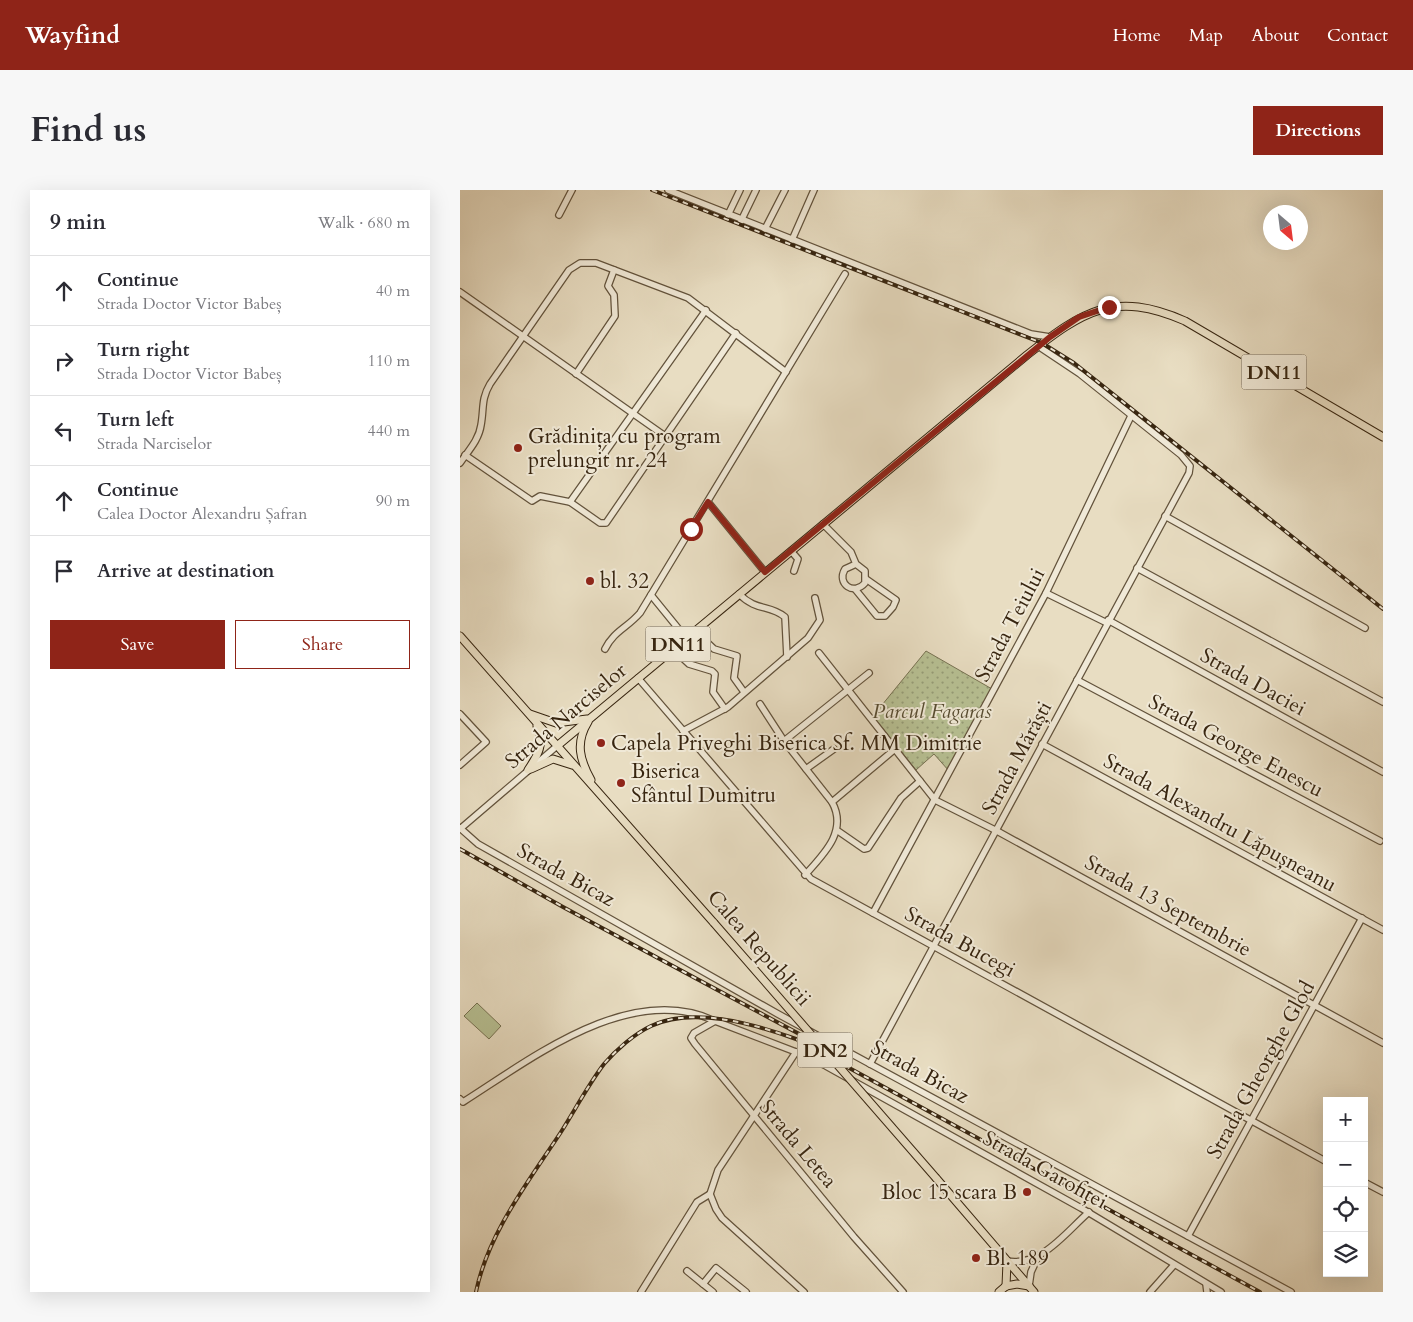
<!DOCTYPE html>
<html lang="en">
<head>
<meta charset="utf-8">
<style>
	:root { --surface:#fff; --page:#f7f7f7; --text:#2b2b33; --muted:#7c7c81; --line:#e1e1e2; --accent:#8f2418 }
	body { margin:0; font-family:Cardo,serif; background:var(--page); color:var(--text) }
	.controls { position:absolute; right:15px; bottom:15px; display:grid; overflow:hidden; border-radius:0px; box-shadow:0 5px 20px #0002 }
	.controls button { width:45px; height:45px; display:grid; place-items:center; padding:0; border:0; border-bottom:1px solid var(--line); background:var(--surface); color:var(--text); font:25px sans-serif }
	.compass { position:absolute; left:803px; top:15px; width:45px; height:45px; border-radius:50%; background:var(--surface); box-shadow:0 5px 20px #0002; rotate:152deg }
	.stop { position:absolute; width:15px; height:15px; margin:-11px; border:4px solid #8f2418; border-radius:50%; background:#fff }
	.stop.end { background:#8f2418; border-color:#fff; box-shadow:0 1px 5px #0008 }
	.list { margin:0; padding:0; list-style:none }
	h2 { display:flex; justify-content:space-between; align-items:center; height:65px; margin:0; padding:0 20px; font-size:21px }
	h2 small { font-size:16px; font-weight:400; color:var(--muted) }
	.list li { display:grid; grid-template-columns:32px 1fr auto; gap:15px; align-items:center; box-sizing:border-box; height:70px; padding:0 20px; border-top:1px solid var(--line) }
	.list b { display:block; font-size:19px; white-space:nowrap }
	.list p { margin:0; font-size:16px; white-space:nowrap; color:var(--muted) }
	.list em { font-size:16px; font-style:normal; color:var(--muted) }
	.actions { display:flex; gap:10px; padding:15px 20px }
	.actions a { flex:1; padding:11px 0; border:1px solid var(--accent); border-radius:0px; text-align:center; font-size:18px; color:var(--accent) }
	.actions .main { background:var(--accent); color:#fff }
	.icon { flex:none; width:28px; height:28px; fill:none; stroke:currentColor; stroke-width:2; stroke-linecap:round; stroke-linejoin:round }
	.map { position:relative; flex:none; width:923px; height:1102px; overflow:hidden; border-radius:0px }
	header { display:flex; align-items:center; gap:30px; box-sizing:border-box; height:70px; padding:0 25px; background:var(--accent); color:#fff }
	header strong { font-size:24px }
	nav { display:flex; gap:28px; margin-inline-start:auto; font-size:18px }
	.intro { display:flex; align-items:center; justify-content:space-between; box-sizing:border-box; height:120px; padding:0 30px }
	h1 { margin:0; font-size:35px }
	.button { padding:12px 22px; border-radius:0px; background:var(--accent); color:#fff; font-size:18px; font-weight:700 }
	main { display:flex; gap:30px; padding:0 30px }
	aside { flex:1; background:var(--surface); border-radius:0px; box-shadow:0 5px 20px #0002 }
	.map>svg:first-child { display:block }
	.grass { fill:#b7c093; stroke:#777252 }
	.park { fill:url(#park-dots); stroke:#777252 }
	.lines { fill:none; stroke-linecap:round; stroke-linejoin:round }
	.minor-casing { stroke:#63533c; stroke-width:8 }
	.major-casing { stroke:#372510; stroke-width:9 }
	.minor { stroke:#f0e9d7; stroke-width:5.5 }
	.major { stroke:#e8ddc2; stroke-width:7 }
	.rail-casing { stroke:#372510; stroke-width:4 }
	.rail { stroke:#f0e9d7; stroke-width:2; stroke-dasharray:5.5; stroke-linecap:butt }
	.major-bridge-casing { stroke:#372510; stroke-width:9; stroke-linecap:butt }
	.major-bridge { stroke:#e8ddc2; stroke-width:7 }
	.route { stroke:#8f2418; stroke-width:6 }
	.poi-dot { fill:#8f2418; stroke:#f0e9d7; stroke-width:2 }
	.labels { text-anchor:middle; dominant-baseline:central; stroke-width:4; stroke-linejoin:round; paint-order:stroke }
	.shield { fill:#f0e9d7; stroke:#6e604c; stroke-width:1 }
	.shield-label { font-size:20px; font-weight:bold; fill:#372510 }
	.poi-label { font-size:21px; fill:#372510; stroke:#f0e9d7; text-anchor:start }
	.street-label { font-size:21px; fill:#372510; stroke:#f0e9d7 }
	.park-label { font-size:21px; font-style:italic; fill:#574c31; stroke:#f0e9d7 }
</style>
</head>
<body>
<header>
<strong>Wayfind</strong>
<nav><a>Home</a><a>Map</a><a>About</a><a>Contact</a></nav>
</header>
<div class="intro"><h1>Find us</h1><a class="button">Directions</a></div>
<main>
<aside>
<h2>9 min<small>Walk · 680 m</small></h2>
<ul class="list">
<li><svg class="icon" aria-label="ahead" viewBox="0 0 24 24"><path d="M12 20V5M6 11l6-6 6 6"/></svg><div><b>Continue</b><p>Strada Doctor Victor Babeș</p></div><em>40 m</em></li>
<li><svg class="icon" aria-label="right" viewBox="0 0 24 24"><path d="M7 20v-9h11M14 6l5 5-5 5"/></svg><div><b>Turn right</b><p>Strada Doctor Victor Babeș</p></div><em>110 m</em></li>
<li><svg class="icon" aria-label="left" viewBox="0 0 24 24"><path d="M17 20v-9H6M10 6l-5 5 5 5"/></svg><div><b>Turn left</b><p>Strada Narciselor</p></div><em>440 m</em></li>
<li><svg class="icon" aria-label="ahead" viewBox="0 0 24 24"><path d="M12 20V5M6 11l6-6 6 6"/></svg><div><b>Continue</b><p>Calea Doctor Alexandru Șafran</p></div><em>90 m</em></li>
<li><svg class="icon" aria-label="arrive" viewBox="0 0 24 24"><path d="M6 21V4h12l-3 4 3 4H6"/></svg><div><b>Arrive at destination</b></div></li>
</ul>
<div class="actions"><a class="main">Save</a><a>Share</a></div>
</aside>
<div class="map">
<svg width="923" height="1102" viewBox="0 0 923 1102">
	<defs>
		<pattern id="park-dots" width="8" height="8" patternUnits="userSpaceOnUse" patternTransform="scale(1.25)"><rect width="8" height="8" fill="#b7c093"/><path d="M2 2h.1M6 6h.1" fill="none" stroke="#969c77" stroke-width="1.8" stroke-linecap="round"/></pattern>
	</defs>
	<rect width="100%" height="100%" fill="#e8ddc2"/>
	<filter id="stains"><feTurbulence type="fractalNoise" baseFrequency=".004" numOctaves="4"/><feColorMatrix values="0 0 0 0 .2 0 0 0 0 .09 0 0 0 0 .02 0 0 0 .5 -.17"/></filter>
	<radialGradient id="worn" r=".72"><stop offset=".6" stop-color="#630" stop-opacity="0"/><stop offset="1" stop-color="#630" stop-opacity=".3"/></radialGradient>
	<path class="grass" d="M17,813L41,836L29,849L4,826Z"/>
	<path class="park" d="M466,461L532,499L489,581L474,564L456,580L413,526Z"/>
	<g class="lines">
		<g class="minor-casing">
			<g id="minor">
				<path d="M208,0L571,144L590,147"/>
				<path d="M99,25L112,0"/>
				<path d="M268,25L280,0"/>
				<path d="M281,31L296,0"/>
				<path d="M305,39L325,0"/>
				<path d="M332,50L354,0"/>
				<path d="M0,102L205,246"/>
				<path d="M116,184L155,126L154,105L148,96L154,80"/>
				<path d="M5,265L72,311L80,306L110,312L140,333H146L276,143"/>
				<path d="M0,273C8,261 19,250 21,235C24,219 21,209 30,194L109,80L120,73H136L228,108L326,182"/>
				<path d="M110,312L246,120"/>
				<path d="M248,312L305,382"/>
				<path d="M705,326L905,438"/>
				<path d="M363,334L391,362L396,374L405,381V393C394,406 376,394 385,379L396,374"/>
				<path d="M331,361L338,369L334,381"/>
				<path d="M677,378L923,512"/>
				<path d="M395,399L417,426H425L433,417L436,410L406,389"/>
				<path d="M586,403L647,433"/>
				<path d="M279,404C297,422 309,414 325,427L327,467"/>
				<path d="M191,405L226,448"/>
				<path d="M648,430L923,582"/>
				<path d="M235,441L254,459L277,466L274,488L284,502"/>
				<path d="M145,459C154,441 167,438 180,423L385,84"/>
				<path d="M213,459L229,474L252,481L255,484L253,502L265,519"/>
				<path d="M359,463L475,610L537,641L923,853"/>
				<path d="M178,488L351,689L867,972"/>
				<path d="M617,490L920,651"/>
				<path d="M300,514L324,551L372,612C388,641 364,664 345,685"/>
				<path d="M0,524L26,552L0,575"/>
				<path d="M223,541L268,517L348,448L360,430L355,408"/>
				<path d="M324,551L409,483"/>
				<path d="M582,554L923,740"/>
				<path d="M346,579L374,559"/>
				<path d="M372,612L435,559"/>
				<path d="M0,638L18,654L318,824L831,1102"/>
				<path d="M0,639L97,556"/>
				<path d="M378,641L404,659L408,658L441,608L460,591"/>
				<path d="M413,723L586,403L671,226"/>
				<path d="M336,862L258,980L250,1004L256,1019L262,1028L344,1102"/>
				<path d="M410,874L729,283L730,276L721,265L620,184L578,156"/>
				<path d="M0,909L3,912C71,869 170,791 255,831"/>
				<path d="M904,992L923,1002"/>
				<path d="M728,1046L902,728"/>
				<path d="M547,1071C581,1077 605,1043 629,1022"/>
				<path d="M227,1081L253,1102"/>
				<path d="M243,1094L256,1078L286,1102"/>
				<path d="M746,1094L747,1102"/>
				<path d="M569,1096L571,1082L578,1067"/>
				<path d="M181,1102L237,1012L250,1004"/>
				<path d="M443,1102L394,1047L235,854L231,848L234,843L255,831L336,862L366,876L621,1018L761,1102"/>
				<path d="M690,1102L714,1075"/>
			</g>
		</g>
		<g class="major-casing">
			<g id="major">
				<path d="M0,446L254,733"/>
				<path d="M70,524L96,533L127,529"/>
				<path d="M128,532C115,553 120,570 131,590"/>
				<path d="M97,556L567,165C623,121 654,100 725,131L923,247"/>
				<path d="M71,579L93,569L112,575"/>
				<path d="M68,580C78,565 85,554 77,536"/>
				<path d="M476,988L574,1102"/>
				<path d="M546,1096L547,1072"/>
				<path d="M546,1096L557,1094L569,1096"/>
				<path d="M539,1102L546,1096"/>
			</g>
		</g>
		<use href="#minor" class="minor"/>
		<use href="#major" class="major"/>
		<g class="rail-casing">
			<g id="rail">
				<path d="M192,0L582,153L614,173L923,419"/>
				<path d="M0,659L103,717L343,846"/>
				<path d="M16,1102C28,1043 69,991 101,942C115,920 128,895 144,874C156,860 174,844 191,836C233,816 294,834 336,849L800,1102"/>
			</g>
		</g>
		<use href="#rail" class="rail"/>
		<g class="major-bridge-casing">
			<path id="major-bridge" d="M254,733L476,988"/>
		</g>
		<use href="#major-bridge" class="major-bridge"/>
	</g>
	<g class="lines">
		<path class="route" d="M231,339L248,312L305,382L590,147L619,127L649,117"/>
	</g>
	<g class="poi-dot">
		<circle cx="58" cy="258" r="5"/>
		<circle cx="130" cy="391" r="5"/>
		<circle cx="141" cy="553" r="5"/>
		<circle cx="161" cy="593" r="5"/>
		<circle cx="567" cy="1002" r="5"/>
		<circle cx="516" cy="1068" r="5"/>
	</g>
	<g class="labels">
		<g class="shield">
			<rect x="781.5" y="164.5" width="65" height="35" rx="4"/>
			<rect x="185.5" y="436.5" width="65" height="35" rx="4"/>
			<rect x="337.5" y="842.5" width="55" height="35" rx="4"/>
		</g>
		<g class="shield-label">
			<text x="814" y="182">DN11</text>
			<text x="218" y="454">DN11</text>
			<text x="365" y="860">DN2</text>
		</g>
		<g class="poi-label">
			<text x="68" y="246">Grădinița cu program<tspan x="68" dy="24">prelungit nr. 24</tspan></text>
			<text x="140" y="391">bl. 32</text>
			<text x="151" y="553">Capela Priveghi Biserica Sf. MM Dimitrie</text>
			<text x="171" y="581">Biserica<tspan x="171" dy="24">Sfântul Dumitru</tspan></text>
			<text x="557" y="1002" text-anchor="end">Bloc 15 scara B</text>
			<text x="526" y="1068">Bl. 189</text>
		</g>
		<g class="street-label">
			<text transform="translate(550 435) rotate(-62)">Strada Teiului</text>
			<text transform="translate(793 492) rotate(29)">Strada Daciei</text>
			<text transform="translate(106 526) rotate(-40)">Strada Narciselor</text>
			<text transform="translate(776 556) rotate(28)">Strada George Enescu</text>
			<text transform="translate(557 568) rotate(-62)">Strada Mărăști</text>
			<text transform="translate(760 633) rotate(29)">Strada Alexandru Lăpușneanu</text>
			<text transform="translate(106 685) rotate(29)">Strada Bicaz</text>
			<text transform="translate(708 716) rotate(29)">Strada 13 Septembrie</text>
			<text transform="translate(500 752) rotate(29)">Strada Bucegi</text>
			<text transform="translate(299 758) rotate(49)">Calea Republicii</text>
			<text transform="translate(801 880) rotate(-61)">Strada Gheorghe Glod</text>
			<text transform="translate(460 882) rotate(29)">Strada Bicaz</text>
			<text transform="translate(338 954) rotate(50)">Strada Letea</text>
			<text transform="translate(585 980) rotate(29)">Strada Garofiței</text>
		</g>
		<g class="park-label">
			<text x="472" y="521">Parcul Fagaras</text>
		</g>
	</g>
	<rect width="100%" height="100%" filter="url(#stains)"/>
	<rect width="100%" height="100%" fill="url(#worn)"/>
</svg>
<div class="controls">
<button>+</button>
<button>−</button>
<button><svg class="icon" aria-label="locate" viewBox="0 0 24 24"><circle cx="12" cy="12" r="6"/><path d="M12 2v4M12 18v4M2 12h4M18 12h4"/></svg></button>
<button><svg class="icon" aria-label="layers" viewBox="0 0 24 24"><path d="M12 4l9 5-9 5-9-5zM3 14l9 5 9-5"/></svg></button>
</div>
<svg class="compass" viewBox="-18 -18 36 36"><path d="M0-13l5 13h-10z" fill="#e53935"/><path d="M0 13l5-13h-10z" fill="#7c7c81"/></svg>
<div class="stop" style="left:231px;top:339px"></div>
<div class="stop end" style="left:649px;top:117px"></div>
</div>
</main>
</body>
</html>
